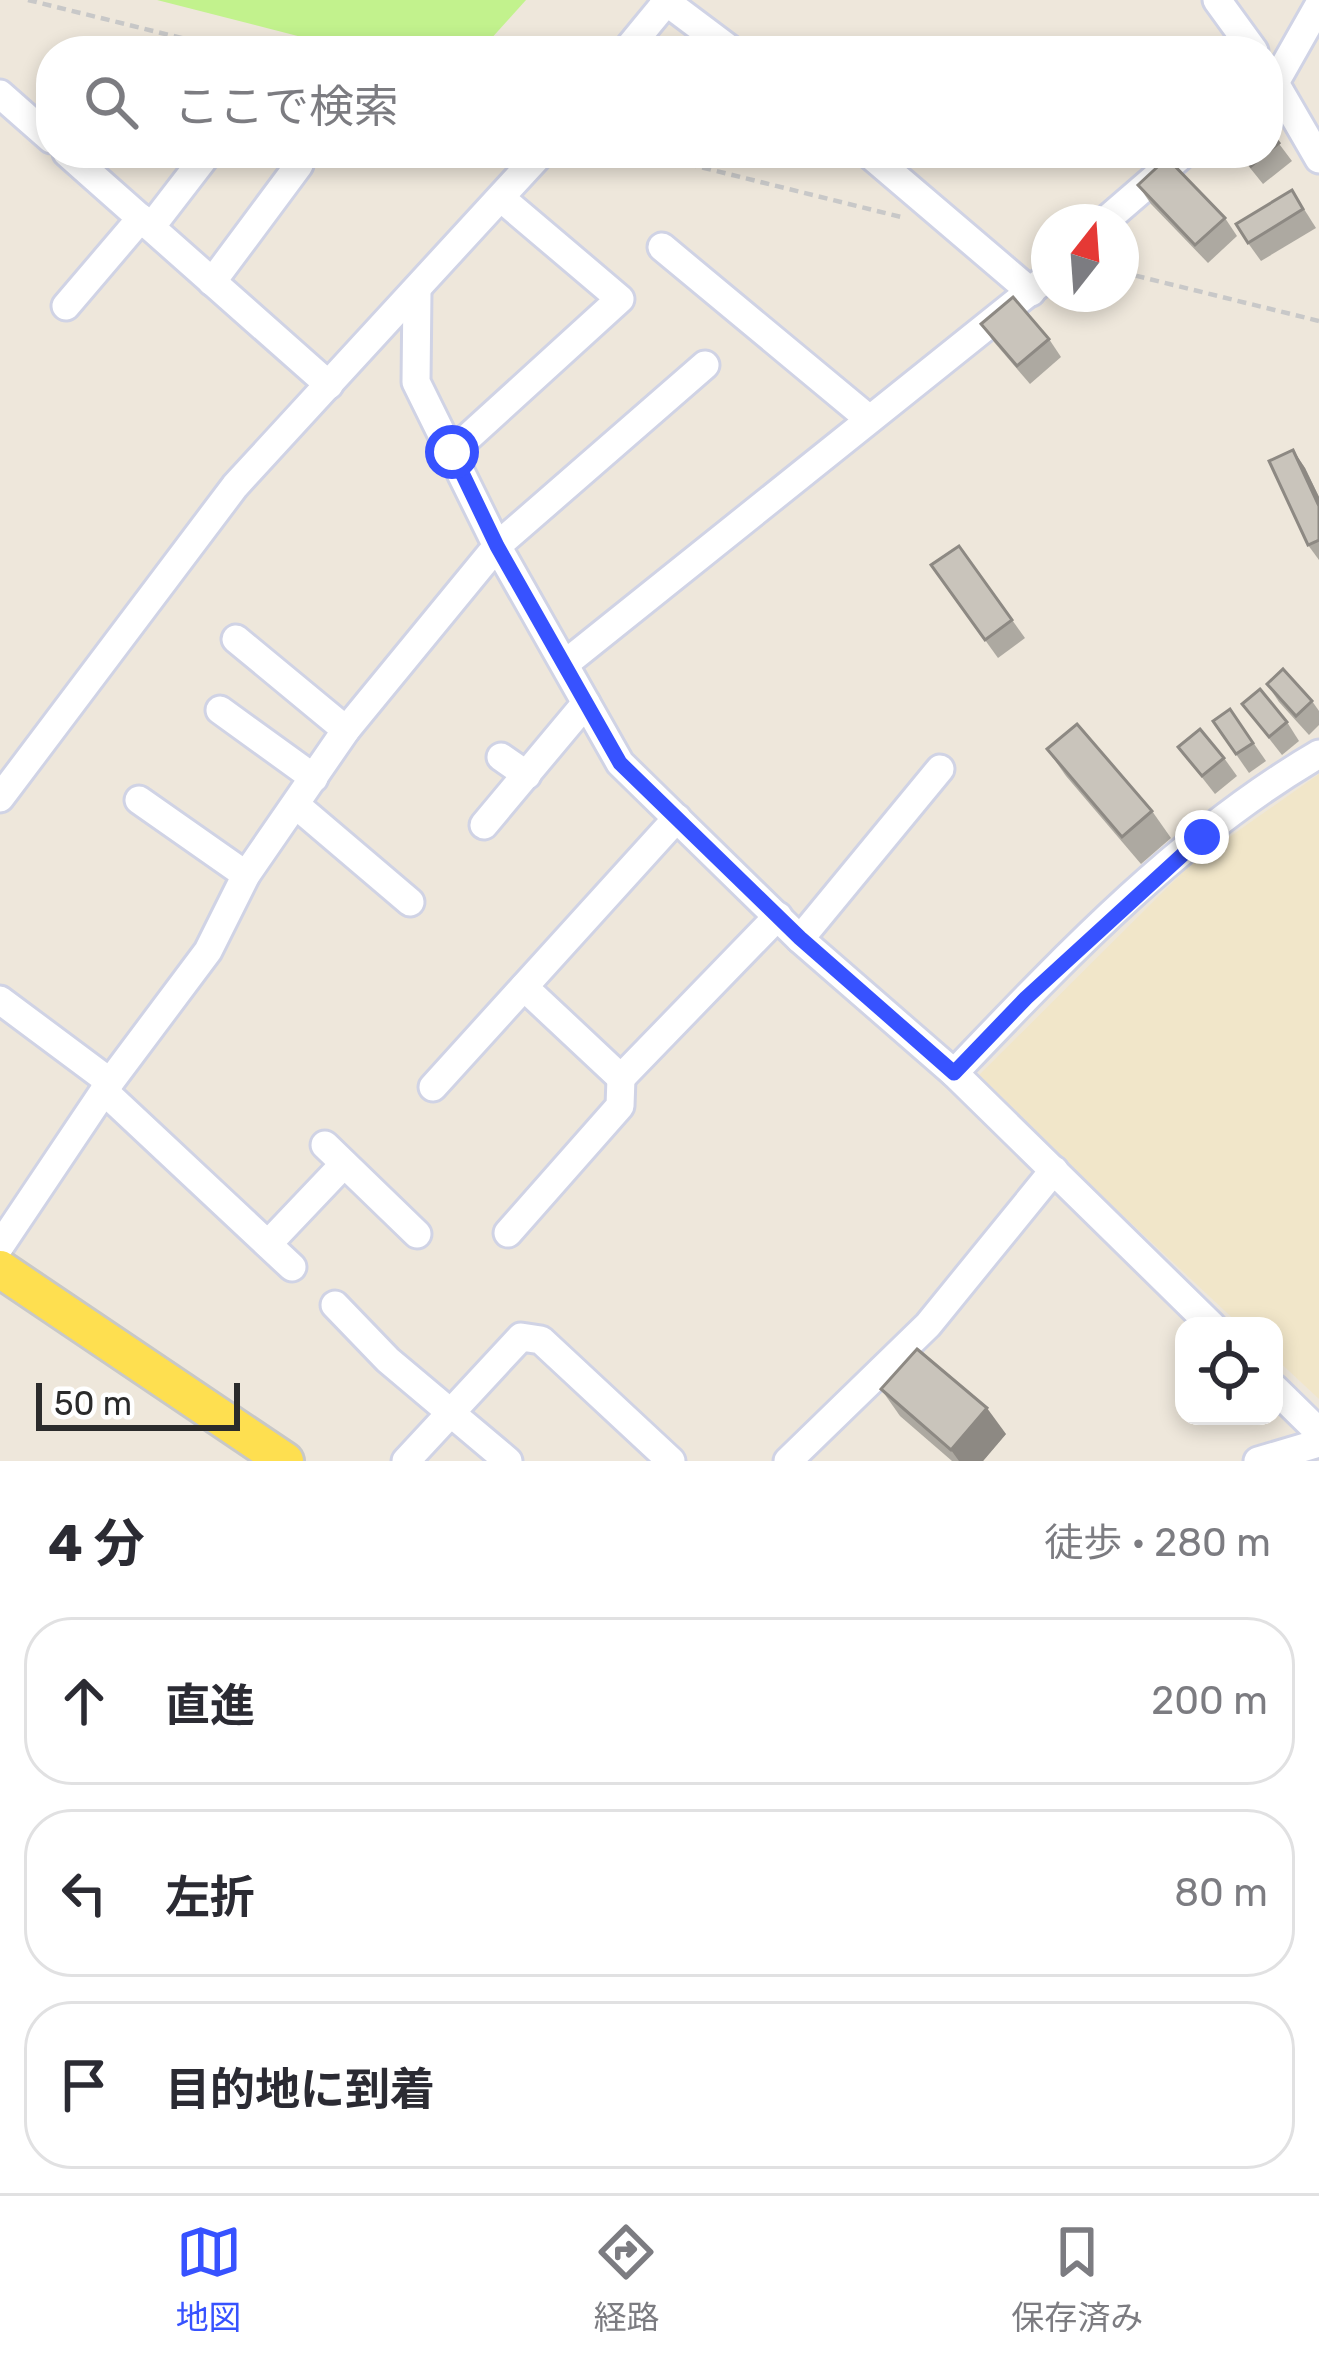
<!DOCTYPE html>
<html lang="ja">
<head>
<meta charset="utf-8">
<style>
	:root { --surface:#fff; --page:#f2f2f3; --text:#2b2b33; --muted:#7c7c81; --line:#e1e1e2; --accent:#3752ff }
	body { margin:0; font-family:Rubik,"Noto Sans JP",sans-serif; background:var(--page); color:var(--text) }
	.controls { position:absolute; right:36px; bottom:36px; display:grid; overflow:hidden; border-radius:24px; box-shadow:0 6px 18px #0003 }
	.controls button { width:108px; height:108px; display:grid; place-items:center; padding:0; border:0; border-bottom:3px solid var(--line); background:var(--surface); color:var(--text); font:60px sans-serif }
	.compass { position:absolute; left:1031px; top:204px; width:108px; height:108px; border-radius:50%; background:var(--surface); box-shadow:0 6px 18px #0003; rotate:17deg }
	.scale { position:absolute; left:36px; bottom:30px; width:204px; box-sizing:border-box; padding-left:12px; border:6px solid #2b2b2b; border-top:0; font-size:33px; line-height:42px; white-space:nowrap; color:#2b2b2b; -webkit-text-stroke:9px #fff; paint-order:stroke }
	.stop { position:absolute; width:36px; height:36px; margin:-27px; border:9px solid #3752ff; border-radius:50%; background:#fff }
	.stop.end { background:#3752ff; border-color:#fff; box-shadow:0 3px 12px #0008 }
	.list { margin:0; padding:0; list-style:none }
	h2 { display:flex; justify-content:space-between; align-items:center; height:156px; margin:0; padding:0 48px; font-size:51px }
	h2 small { font-size:39px; font-weight:400; color:var(--muted) }
	.list li { display:grid; grid-template-columns:78px 1fr auto; gap:36px; align-items:center; box-sizing:border-box; height:168px; margin:0 24px 24px; padding:0 24px; border:3px solid var(--line); border-radius:48px }
	.list b { display:block; font-size:45px; white-space:nowrap }
	.list em { font-size:39px; font-style:normal; color:var(--muted) }
	.icon { flex:none; width:66px; height:66px; fill:none; stroke:currentColor; stroke-width:2; stroke-linecap:round; stroke-linejoin:round }
	.map { position:relative; flex:none; width:1319px; height:1461px; overflow:hidden }
	.search { position:absolute; background:var(--surface); box-shadow:0 6px 18px #0003; left:36px; right:36px; top:36px; height:132px; display:flex; align-items:center; gap:30px; box-sizing:border-box; padding:0 42px; border-radius:48px; color:var(--muted); font-size:45px }
	.sheet { height:732px; background:var(--surface) }
	nav { display:flex; justify-content:space-around; align-items:center; box-sizing:border-box; height:168px; border-top:3px solid var(--line); background:var(--surface); font-size:33px; color:var(--muted) }
	nav a { display:grid; justify-items:center; gap:6px }
	nav .on { color:var(--accent) }
	.map>svg:first-child { display:block }
	.education { fill:#f1e6c9 }
	.pitch { fill:#c2f28d }
	.lines { fill:none; stroke-linecap:round; stroke-linejoin:round }
	.minor-casing { stroke:#d0d3e5; stroke-width:33 }
	.major-casing { stroke:#c8c8c8; stroke-width:42 }
	.path { stroke:#c8c8c8; stroke-width:4.5; stroke-dasharray:9 6; stroke-linecap:butt }
	.minor { stroke:#fff; stroke-width:27 }
	.major { stroke:#fedf50; stroke-width:36 }
	.wall { fill:#ada9a1 }
	.shaded-wall { fill:#8d8983 }
	.building { fill:#c9c4bb; stroke:#8d8983; stroke-width:3 }
	.route { stroke:#3752ff; stroke-width:15 }
</style>
</head>
<body>
<div class="map">
<svg width="1319" height="1461" viewBox="0 0 1319 1461">
	<rect width="100%" height="100%" fill="#eee7db"/>
	<path class="education" d="M1319,774V1399L1274,1357V1326H1241L976,1078L1191,864Z"/>
	<path class="pitch" d="M157,0H526L480,51H356Z"/>
	<g class="lines">
		<g class="minor-casing">
			<g id="minor">
				<path d="M664,0L732,51"/>
				<path d="M1217,0L1254,51"/>
				<path d="M626,51L668,0"/>
				<path d="M1268,71L1319,159"/>
				<path d="M1268,88L1277,79L1319,5"/>
				<path d="M0,94L51,139"/>
				<path d="M67,153L329,385"/>
				<path d="M868,153L1031,292"/>
				<path d="M1104,222L1184,153"/>
				<path d="M151,227L208,153"/>
				<path d="M662,247L869,419"/>
				<path d="M212,282L299,165"/>
				<path d="M417,291L416,382L497,546L620,763L800,939L954,1073L1212,1326"/>
				<path d="M66,306L141,218"/>
				<path d="M452,452L620,299L501,198"/>
				<path d="M236,639L346,730"/>
				<path d="M566,663L1049,276"/>
				<path d="M220,710L314,778"/>
				<path d="M501,757L527,775"/>
				<path d="M0,798L235,486L541,153"/>
				<path d="M139,800L246,875"/>
				<path d="M296,805L410,902"/>
				<path d="M484,825L586,703"/>
				<path d="M800,939L940,769"/>
				<path d="M524,987L621,1078L778,916"/>
				<path d="M0,1000L110,1082"/>
				<path d="M954,1073C1064,958 1180,835 1319,754"/>
				<path d="M433,1087L677,818"/>
				<path d="M104,1091L292,1267"/>
				<path d="M325,1145L417,1234"/>
				<path d="M508,1233L620,1106L621,1078"/>
				<path d="M268,1244L344,1164"/>
				<path d="M0,1246L110,1082L208,951L246,875L346,730L497,546L705,365"/>
				<path d="M335,1305L388,1360L508,1461"/>
				<path d="M1274,1388L1319,1432"/>
				<path d="M406,1461L521,1337L541,1340L671,1461"/>
				<path d="M788,1461L928,1325L1054,1170"/>
				<path d="M1258,1461L1319,1443"/>
			</g>
		</g>
		<g class="major-casing">
			<path id="major" d="M0,1269L285,1461"/>
		</g>
		<g class="path">
			<path d="M28,0L234,51"/>
			<path d="M644,153L901,217"/>
			<path d="M1121,272L1319,321"/>
		</g>
		<use href="#minor" class="minor"/>
		<use href="#major" class="major"/>
	</g>
	<g class="wall">
		<path d="M1268,129L1292,161L1263,184L1238,153H1268Z"/>
		<path d="M1138,185L1225,218L1237,236L1208,263L1151,204Z"/>
		<path d="M1292,190L1316,228L1261,261L1248,243Z"/>
		<path d="M981,324L1049,339L1061,357L1030,384L994,342Z"/>
		<path d="M1293,450L1305,468L1319,497V560L1308,545Z"/>
		<path d="M959,546L1025,638L998,658L931,565Z"/>
		<path d="M1267,684L1312,701L1319,711V725L1309,735L1279,702Z"/>
		<path d="M1242,704L1287,722L1299,741L1282,755Z"/>
		<path d="M1230,709L1266,761L1249,773L1213,721Z"/>
		<path d="M1178,747L1224,758L1237,776L1215,794Z"/>
		<path d="M1047,749L1152,811L1171,838L1141,864L1066,776Z"/>
		<path d="M881,1389L1006,1434L983,1461H952L900,1416Z"/>
	</g>
	<g class="shaded-wall">
		<path d="M1293,450L1305,468L1319,497V506Z"/>
		<path d="M987,1408L1006,1434L983,1461H959L951,1450Z"/>
	</g>
	<g class="building">
		<path d="M1268,129L1279,143L1268,152Z"/>
		<path d="M1240,153H1266L1251,166Z"/>
		<path d="M1167,158L1225,218L1195,245L1138,185Z"/>
		<path d="M1292,190L1303,209L1248,243L1236,224Z"/>
		<path d="M1013,297L1049,339L1017,366L981,324Z"/>
		<path d="M1293,450L1319,506V540L1308,545L1269,461Z"/>
		<path d="M959,546L1012,620L985,640L931,565Z"/>
		<path d="M1283,669L1312,701L1296,716L1267,684Z"/>
		<path d="M1260,689L1287,722L1269,737L1242,704Z"/>
		<path d="M1230,709L1253,743L1236,754L1213,721Z"/>
		<path d="M1077,724L1152,811L1122,837L1047,749Z"/>
		<path d="M1200,729L1224,758L1202,776L1178,747Z"/>
		<path d="M917,1349L987,1408L951,1450L881,1389Z"/>
	</g>
	<g class="lines">
		<path class="route" d="M452,452L497,546L620,763L800,938L954,1073L1026,998L1202,837"/>
	</g>
</svg>
<div class="controls">
<button><svg class="icon" aria-label="locate" viewBox="0 0 24 24"><circle cx="12" cy="12" r="6"/><path d="M12 2v4M12 18v4M2 12h4M18 12h4"/></svg></button>
</div>
<svg class="compass" viewBox="-18 -18 36 36"><path d="M0-13l5 13h-10z" fill="#e53935"/><path d="M0 13l5-13h-10z" fill="#7c7c81"/></svg>
<div class="scale">50 m</div>
<div class="stop" style="left:452px;top:452px"></div>
<div class="stop end" style="left:1202px;top:837px"></div>
<div class="search"><svg class="icon" aria-label="search" viewBox="0 0 24 24"><circle cx="10" cy="10" r="6"/><path d="M15 15l6 6"/></svg>ここで検索</div>
</div>
<section class="sheet">
<h2>4 分<small>徒歩 · 280 m</small></h2>
<ul class="list">
<li><svg class="icon" aria-label="ahead" viewBox="0 0 24 24"><path d="M12 20V5M6 11l6-6 6 6"/></svg><div><b>直進</b></div><em>200 m</em></li>
<li><svg class="icon" aria-label="left" viewBox="0 0 24 24"><path d="M17 20v-9H6M10 6l-5 5 5 5"/></svg><div><b>左折</b></div><em>80 m</em></li>
<li><svg class="icon" aria-label="arrive" viewBox="0 0 24 24"><path d="M6 21V4h12l-3 4 3 4H6"/></svg><div><b>目的地に到着</b></div></li>
</ul>
</section>
<nav>
<a class="on"><svg class="icon" aria-label="map" viewBox="0 0 24 24"><path d="M3 6l6-2 6 2 6-2v14l-6 2-6-2-6 2zM9 4v14M15 6v14"/></svg>地図</a>
<a><svg class="icon" aria-label="directions" viewBox="0 0 24 24"><path d="M12 3l9 9-9 9-9-9zM9 14v-3h6M13 9l2 2-2 2"/></svg>経路</a>
<a><svg class="icon" aria-label="saved" viewBox="0 0 24 24"><path d="M7 4h10v16l-5-4-5 4z"/></svg>保存済み</a>
</nav>
</body>
</html>
